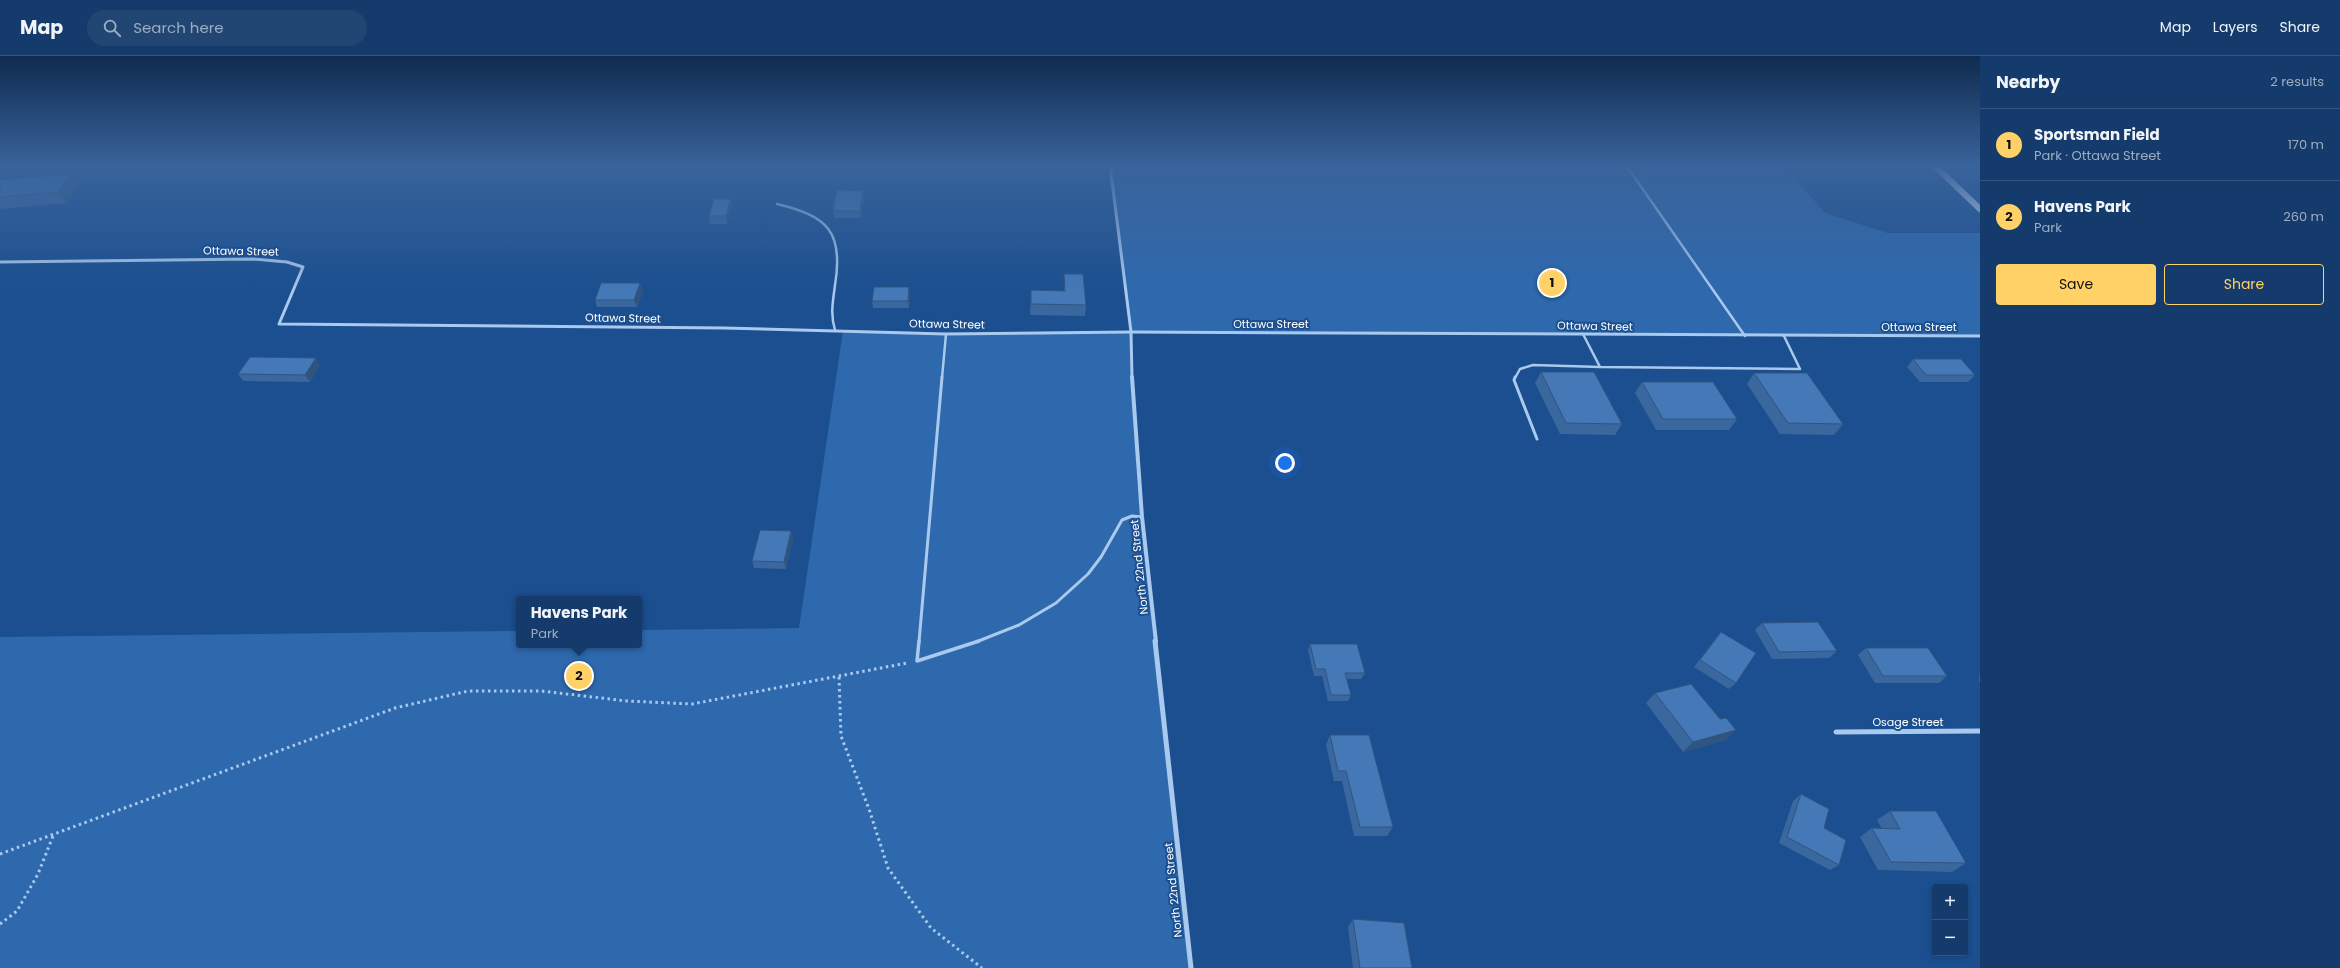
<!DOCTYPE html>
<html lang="en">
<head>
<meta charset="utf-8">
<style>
	:root { --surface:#143b6b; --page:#214673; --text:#f1f3f6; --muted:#9dadc1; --line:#33557e; --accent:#ffd166 }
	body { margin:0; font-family:Poppins,sans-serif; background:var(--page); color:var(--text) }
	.controls { position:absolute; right:12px; bottom:12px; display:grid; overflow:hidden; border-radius:4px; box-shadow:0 2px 6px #0003 }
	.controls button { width:36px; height:36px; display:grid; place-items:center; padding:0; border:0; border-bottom:1px solid var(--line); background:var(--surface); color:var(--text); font:20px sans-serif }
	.you { position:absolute; left:1285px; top:407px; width:14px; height:14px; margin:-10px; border:3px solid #fff; border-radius:50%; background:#1a73e8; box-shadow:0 0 0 6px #1a73e833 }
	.badge { display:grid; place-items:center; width:26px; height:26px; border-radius:50%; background:var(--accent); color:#111; font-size:13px; font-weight:700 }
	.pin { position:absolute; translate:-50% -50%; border:2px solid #fff; box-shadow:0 1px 4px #0006 }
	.popup { position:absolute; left:516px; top:540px; width:126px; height:52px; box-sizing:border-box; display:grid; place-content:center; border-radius:4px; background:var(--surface); filter:drop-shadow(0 1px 3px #0005); font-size:13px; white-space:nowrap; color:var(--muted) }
	.popup b { font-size:15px; color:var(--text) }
	.popup::after { content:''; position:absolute; left:50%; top:100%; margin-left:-8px; border:8px solid transparent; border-top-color:var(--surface) }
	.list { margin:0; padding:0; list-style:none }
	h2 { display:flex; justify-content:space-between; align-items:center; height:52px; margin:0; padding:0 16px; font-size:17px }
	h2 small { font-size:13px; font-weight:400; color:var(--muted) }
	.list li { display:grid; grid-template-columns:26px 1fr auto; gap:12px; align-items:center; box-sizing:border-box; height:72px; padding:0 16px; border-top:1px solid var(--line) }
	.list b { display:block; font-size:15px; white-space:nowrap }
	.list p { margin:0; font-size:13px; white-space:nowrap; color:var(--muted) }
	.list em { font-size:13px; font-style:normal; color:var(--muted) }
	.actions { display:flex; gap:8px; padding:12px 16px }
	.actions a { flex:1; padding:9px 0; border:1px solid var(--accent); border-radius:4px; text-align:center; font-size:14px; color:var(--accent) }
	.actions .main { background:var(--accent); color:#111 }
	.icon { flex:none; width:22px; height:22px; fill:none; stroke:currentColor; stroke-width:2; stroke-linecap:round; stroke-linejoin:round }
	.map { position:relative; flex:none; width:1980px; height:912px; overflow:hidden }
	header { display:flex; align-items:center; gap:24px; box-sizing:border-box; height:56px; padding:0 20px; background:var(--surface); border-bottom:1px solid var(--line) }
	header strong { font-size:19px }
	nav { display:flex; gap:22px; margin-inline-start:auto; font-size:14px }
	.search { width:280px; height:36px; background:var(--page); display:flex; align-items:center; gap:10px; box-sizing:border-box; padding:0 14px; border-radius:22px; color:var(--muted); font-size:15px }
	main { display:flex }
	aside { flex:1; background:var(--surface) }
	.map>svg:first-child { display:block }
	.green { fill:#2e69ad }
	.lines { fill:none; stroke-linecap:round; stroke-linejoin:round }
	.path { stroke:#a9c9ee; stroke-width:3; stroke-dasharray:2.5 3.5; stroke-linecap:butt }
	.lane-far2 { stroke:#a9c9ee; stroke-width:2.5 }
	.lane-far1 { stroke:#a9c9ee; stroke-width:3 }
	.lane { stroke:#a9c9ee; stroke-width:3.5 }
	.street-far2 { stroke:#a9c9ee; stroke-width:3 }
	.street-far1 { stroke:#a9c9ee; stroke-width:4 }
	.street { stroke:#a9c9ee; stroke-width:5 }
	.secondary { stroke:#d6e6fa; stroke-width:6 }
	.wall { fill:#3a679d }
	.shaded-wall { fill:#305480 }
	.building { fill:#4478b7; stroke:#305480 }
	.labels { text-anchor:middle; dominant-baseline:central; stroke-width:4; stroke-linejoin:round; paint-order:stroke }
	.street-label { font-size:11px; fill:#fff; stroke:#1b4f8f }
</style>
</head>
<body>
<header>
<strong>Map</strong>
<div class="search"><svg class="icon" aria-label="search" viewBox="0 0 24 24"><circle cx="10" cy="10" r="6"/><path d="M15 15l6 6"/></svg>Search here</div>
<nav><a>Map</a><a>Layers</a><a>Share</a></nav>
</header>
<main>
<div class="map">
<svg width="1980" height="912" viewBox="0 0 1980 912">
	<rect width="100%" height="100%" fill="#1b4f8f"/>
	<path class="green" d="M1110,109H1783L1825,157L1888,177H1980V280L1131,276L1137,426L1191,912H0V581L519,575V589H639V574L799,572L843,275L946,278L1131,276Z"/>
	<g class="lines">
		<g class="path">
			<path d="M839,621L841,680L869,753L888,812L931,872L982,912"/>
			<path d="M0,798L395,652L468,635H541L627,645L692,648L907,607"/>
			<path d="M0,868L17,855L38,818L53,780"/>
		</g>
		<g class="lane-far2">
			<path d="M1626,109L1745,280"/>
			<path d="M777,148C827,160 844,175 835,229C833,245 830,258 835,274"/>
			<path d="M1583,278L1600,311L1800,313L1784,280"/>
			<path d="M942,322L946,278"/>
			<path d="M1515,322L1520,313L1533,309L1600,311"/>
		</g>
		<g class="lane-far1">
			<path d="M1515,321L1514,324L1537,383"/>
			<path d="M919,586L942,321"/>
			<path d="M976,586L1019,569L1056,547L1088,518L1101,501L1122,464L1132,460L1142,461"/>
		</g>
		<path class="lane" d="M919,585L917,605L979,585"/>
		<g class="street-far2">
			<path d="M1110,109L1131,276L1132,322"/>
			<path d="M0,206L253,203L287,206L303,211L279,268L724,272L946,278L1131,276L1980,280"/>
		</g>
		<path class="street-far1" d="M1132,321L1142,461L1156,586"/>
		<g class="street">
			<path d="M1155,585L1191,912"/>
			<path d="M1836,676L1980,675"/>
		</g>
		<path class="secondary" d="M1934,109L1980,153"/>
	</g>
	<g class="wall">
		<path d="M0,124L78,129L66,147L0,153Z"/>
		<path d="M864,142L861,162H834L833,155Z"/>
		<path d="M731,143L732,151L727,168H710L709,160Z"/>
		<path d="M1064,218L1086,249L1085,260L1030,259L1031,234L1064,235Z"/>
		<path d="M640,227L643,235L637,251H597L595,244Z"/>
		<path d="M910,238L909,252H873L872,245Z"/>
		<path d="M1913,303L1975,319L1968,326H1920L1907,311Z"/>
		<path d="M320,309L310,326L243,325L238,318Z"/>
		<path d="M1541,316L1622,368L1615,379L1560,378L1535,327Z"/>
		<path d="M1754,317L1843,368L1834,379L1780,378L1747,328Z"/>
		<path d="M1642,326L1737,363L1729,374H1656L1635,337Z"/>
		<path d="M791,475L793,483L786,513L754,512L752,505Z"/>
		<path d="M1762,567L1837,595L1829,602L1772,603L1755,574Z"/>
		<path d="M1721,576L1736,627L1729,633L1694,611L1715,583Z"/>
		<path d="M1310,588L1365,617L1361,623H1347L1351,639L1348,645H1328L1322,620H1314L1308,594Z"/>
		<path d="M1866,592L1947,620L1939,627H1875L1858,599Z"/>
		<path d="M1980,611V626H1979Z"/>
		<path d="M1655,637L1726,684L1683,696L1646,647Z"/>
		<path d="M1330,679L1393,771L1387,780H1354L1342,725H1334L1326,689Z"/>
		<path d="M1801,738L1839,809L1830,814L1779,787L1793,745Z"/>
		<path d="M1890,755L1966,807L1952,816L1878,814L1860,781L1872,772L1882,773L1877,764Z"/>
		<path d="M1353,863L1412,912H1353L1348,871Z"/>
	</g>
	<g class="shaded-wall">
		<path d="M71,118L78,129L66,147L58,136Z"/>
		<path d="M863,135L864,142L861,162L860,155Z"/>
		<path d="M731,143L732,151L727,168L726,160Z"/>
		<path d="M640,227L643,235L637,251L634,244Z"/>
		<path d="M909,231L910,238L909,252L908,245Z"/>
		<path d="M316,302L320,309L310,326L305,319Z"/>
		<path d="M791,475L793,483L786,513L784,506Z"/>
		<path d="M1736,674L1726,684L1683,696L1693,686Z"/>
	</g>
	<g class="building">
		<path d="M71,118L58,136L0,141V124Z"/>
		<path d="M837,134L863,135L860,155H833Z"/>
		<path d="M714,143H731L726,160H709Z"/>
		<path d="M1064,218H1083L1086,249L1031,248V234L1065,235Z"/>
		<path d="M601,227H640L634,244H595Z"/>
		<path d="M874,231H909L908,245H872Z"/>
		<path d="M250,301L316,302L305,319L238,318Z"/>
		<path d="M1913,303H1961L1975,319H1926Z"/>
		<path d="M1541,316H1594L1622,368L1566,367Z"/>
		<path d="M1754,317H1807L1843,368L1788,367Z"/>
		<path d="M1642,326H1713L1737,363H1663Z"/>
		<path d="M760,474L791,475L784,506L752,505Z"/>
		<path d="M1818,566L1837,595L1779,596L1762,567Z"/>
		<path d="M1721,576L1756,597L1736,627L1700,604Z"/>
		<path d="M1310,588H1357L1365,617H1345L1351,639H1331L1325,613H1316Z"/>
		<path d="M1866,592H1928L1947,620H1883Z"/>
		<path d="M1691,628L1720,663L1726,662L1736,674L1693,686L1655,637Z"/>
		<path d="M1330,679H1369L1393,771H1360L1346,715H1338Z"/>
		<path d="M1801,738L1829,753L1824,772L1846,784L1839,809L1787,781Z"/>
		<path d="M1890,755H1936L1966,807L1891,806L1872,772L1900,773Z"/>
		<path d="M1353,863L1404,867L1412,912H1360Z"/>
	</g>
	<linearGradient id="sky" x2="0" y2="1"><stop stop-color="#0f2b4f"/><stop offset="0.46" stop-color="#39639b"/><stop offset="1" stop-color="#39639b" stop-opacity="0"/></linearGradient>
	<rect width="1980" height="236" fill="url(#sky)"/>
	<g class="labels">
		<g class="street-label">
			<text transform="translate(241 195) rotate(1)">Ottawa Street</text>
			<text transform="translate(623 262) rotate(1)">Ottawa Street</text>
			<text transform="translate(947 268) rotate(1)">Ottawa Street</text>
			<text x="1271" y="268">Ottawa Street</text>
			<text transform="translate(1595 270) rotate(1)">Ottawa Street</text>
			<text x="1919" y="271">Ottawa Street</text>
			<text transform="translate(1139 511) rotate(-96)">North 22nd Street</text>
			<text x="1908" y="666">Osage Street</text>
			<text transform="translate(1173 834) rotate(-96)">North 22nd Street</text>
		</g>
	</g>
</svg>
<div class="controls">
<button>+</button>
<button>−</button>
</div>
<div class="you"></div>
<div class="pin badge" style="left:1552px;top:227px">1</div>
<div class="pin badge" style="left:579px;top:620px">2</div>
<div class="popup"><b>Havens Park</b>Park</div>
</div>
<aside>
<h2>Nearby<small>2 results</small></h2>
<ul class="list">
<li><span class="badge">1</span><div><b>Sportsman Field</b><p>Park · Ottawa Street</p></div><em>170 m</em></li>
<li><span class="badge">2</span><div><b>Havens Park</b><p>Park</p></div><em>260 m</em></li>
</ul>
<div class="actions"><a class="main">Save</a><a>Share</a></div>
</aside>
</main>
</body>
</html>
